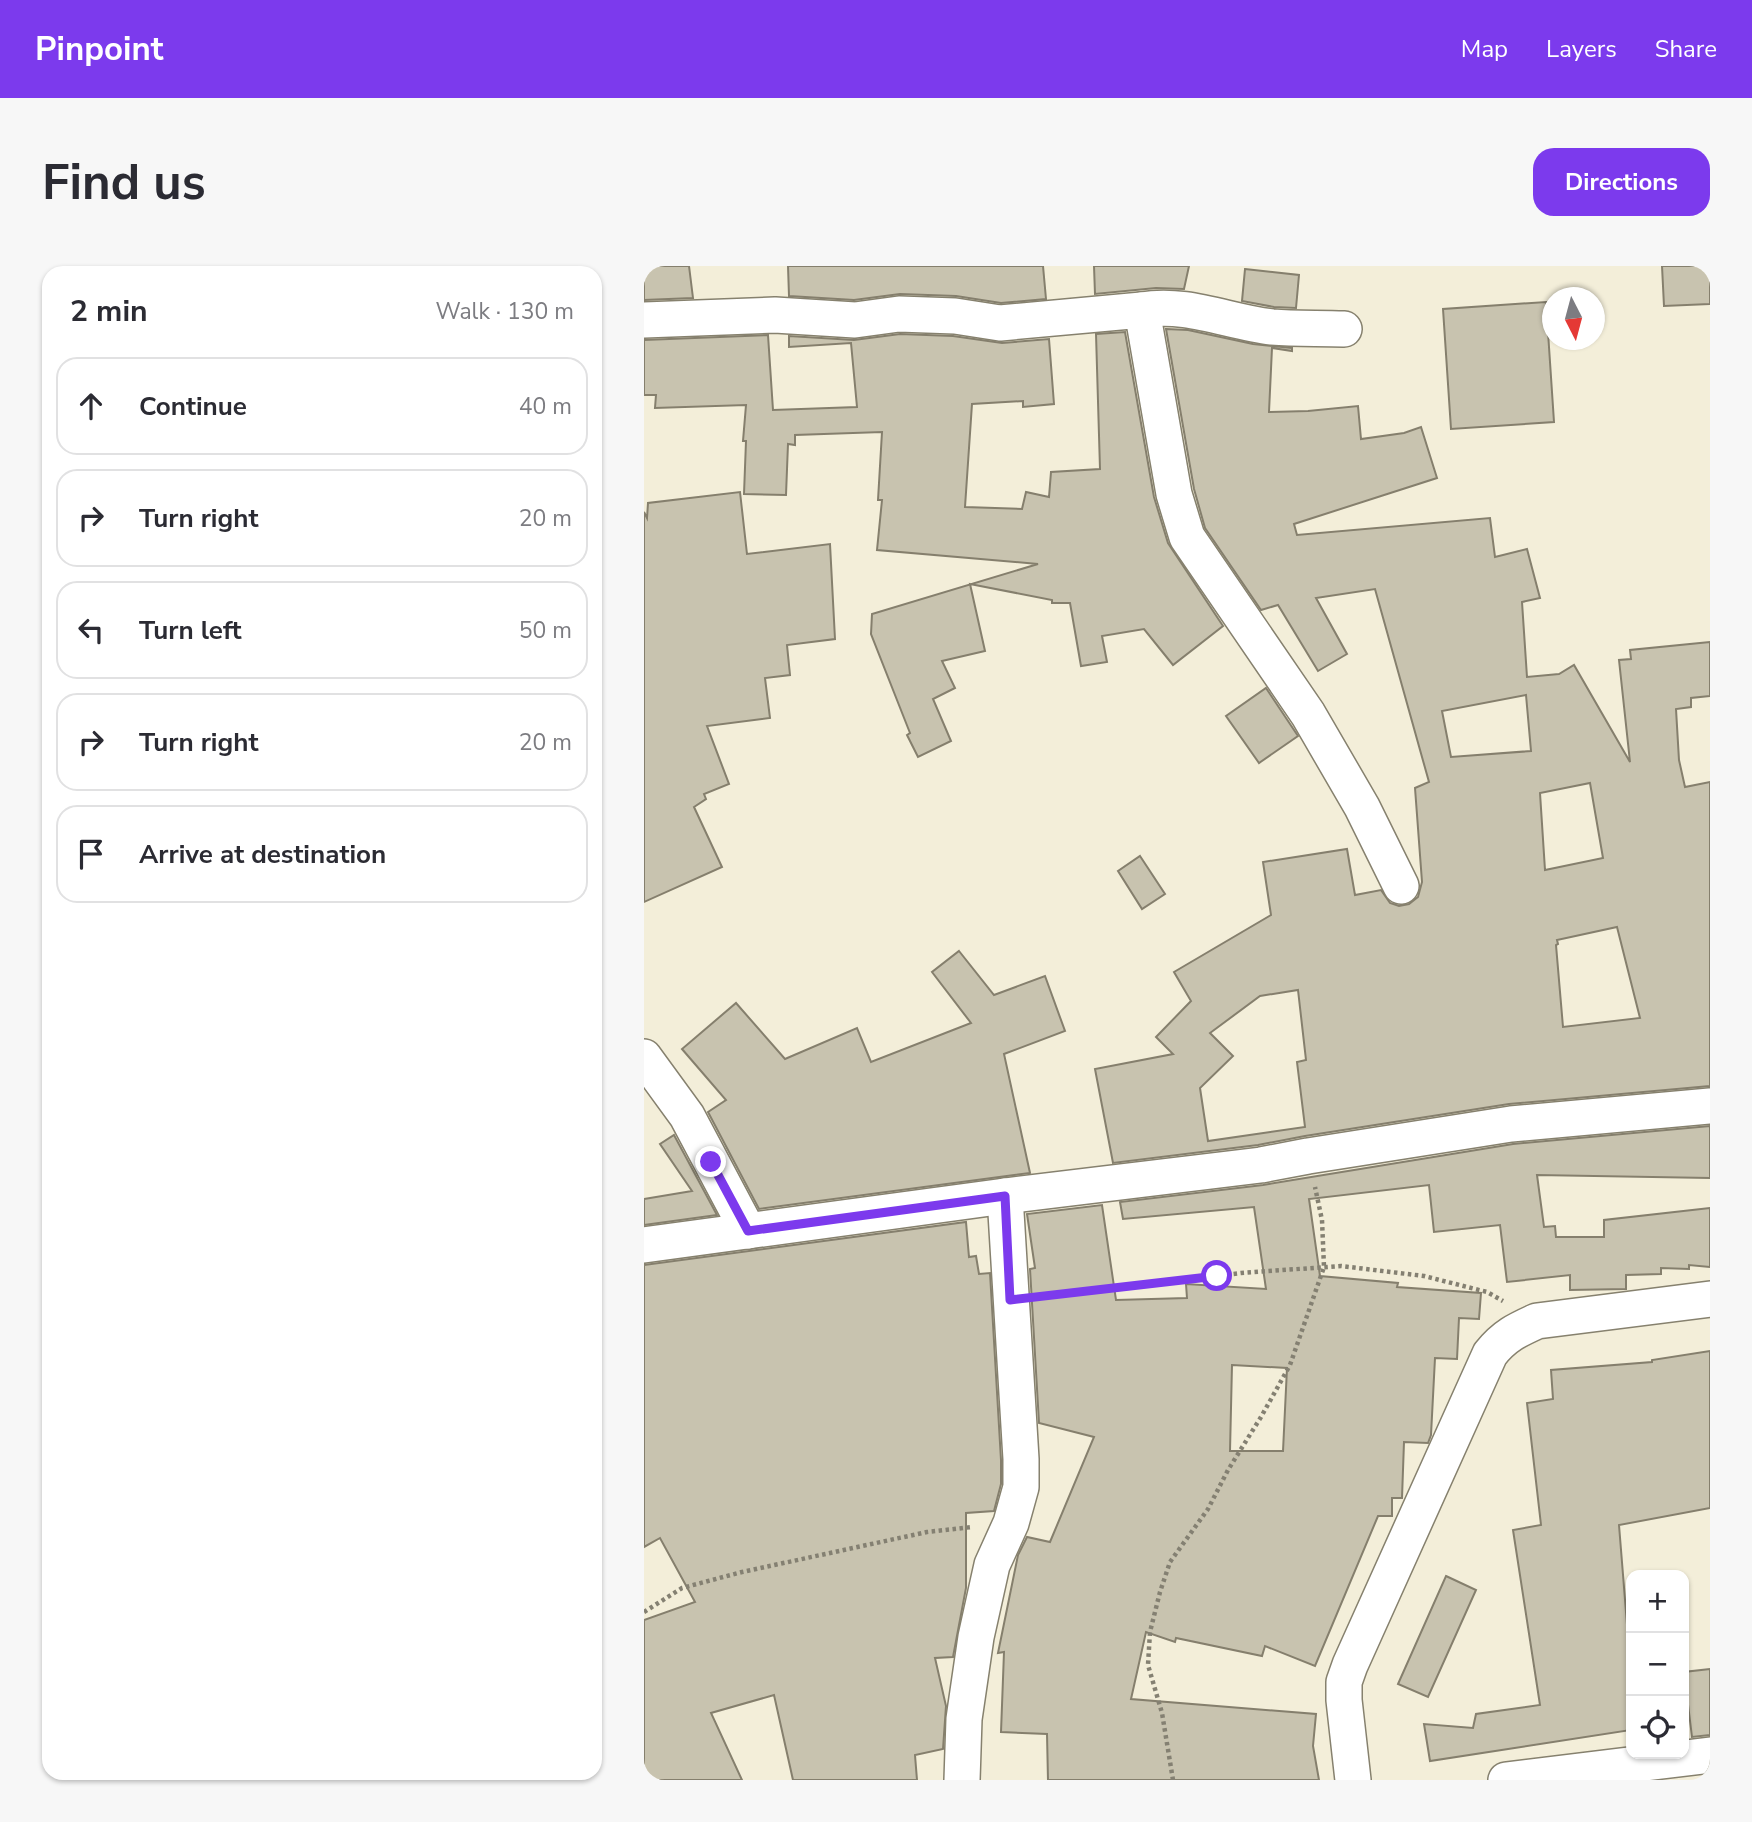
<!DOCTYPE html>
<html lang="en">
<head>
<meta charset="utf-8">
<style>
	:root { --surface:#fff; --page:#f7f7f7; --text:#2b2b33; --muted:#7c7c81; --line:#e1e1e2; --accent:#7c3aed }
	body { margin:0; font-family:"Nunito Sans",sans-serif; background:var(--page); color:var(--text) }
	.controls { position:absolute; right:21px; bottom:21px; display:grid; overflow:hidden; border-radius:14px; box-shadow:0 2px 5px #0004 }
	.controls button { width:63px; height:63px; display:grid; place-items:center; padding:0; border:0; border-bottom:2px solid var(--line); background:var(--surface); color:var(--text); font:35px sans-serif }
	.compass { position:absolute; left:898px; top:21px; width:63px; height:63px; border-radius:50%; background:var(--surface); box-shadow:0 2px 5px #0004; rotate:174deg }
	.stop { position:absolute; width:21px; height:21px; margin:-16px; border:5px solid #7c3aed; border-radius:50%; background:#fff }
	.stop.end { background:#7c3aed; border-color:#fff; box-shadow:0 2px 7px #0008 }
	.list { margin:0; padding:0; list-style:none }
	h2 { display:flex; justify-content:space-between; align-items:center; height:91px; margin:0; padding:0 28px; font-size:30px }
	h2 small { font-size:23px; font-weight:400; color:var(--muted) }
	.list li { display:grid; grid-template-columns:46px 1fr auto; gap:21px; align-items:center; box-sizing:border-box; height:98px; margin:0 14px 14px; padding:0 14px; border:2px solid var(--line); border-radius:21px }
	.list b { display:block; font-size:26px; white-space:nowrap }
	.list em { font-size:23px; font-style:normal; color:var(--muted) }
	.icon { flex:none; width:38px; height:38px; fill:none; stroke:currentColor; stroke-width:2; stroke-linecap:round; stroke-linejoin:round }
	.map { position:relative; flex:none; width:1066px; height:1514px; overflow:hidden; border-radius:21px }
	header { display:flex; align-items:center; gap:42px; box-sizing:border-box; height:98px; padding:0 35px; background:var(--accent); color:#fff }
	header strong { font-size:33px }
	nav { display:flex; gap:38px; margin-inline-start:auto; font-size:24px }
	.intro { display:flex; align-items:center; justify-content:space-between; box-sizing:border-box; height:168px; padding:0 42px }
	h1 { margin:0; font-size:49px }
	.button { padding:18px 32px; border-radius:21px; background:var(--accent); color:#fff; font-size:24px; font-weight:700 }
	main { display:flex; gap:42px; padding:0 42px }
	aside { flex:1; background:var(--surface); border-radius:21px; box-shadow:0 2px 5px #0004 }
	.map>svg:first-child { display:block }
	.building { fill:#c8c3af; stroke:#857f6d; stroke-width:2; fill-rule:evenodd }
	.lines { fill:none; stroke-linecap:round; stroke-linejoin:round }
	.minor-casing { stroke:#86816e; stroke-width:38 }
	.path { stroke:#848072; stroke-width:4.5; stroke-dasharray:3.5 3.5; stroke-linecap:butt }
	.minor { stroke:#fff; stroke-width:35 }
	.route { stroke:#7c3aed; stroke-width:9 }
</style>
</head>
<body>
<header>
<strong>Pinpoint</strong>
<nav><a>Map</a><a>Layers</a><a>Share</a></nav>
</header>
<div class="intro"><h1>Find us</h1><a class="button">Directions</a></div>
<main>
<aside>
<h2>2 min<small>Walk · 130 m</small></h2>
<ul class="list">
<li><svg class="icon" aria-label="ahead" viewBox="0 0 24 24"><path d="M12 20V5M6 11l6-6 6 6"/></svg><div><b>Continue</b></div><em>40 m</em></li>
<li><svg class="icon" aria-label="right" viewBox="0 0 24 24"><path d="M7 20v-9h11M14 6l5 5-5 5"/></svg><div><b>Turn right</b></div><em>20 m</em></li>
<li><svg class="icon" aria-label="left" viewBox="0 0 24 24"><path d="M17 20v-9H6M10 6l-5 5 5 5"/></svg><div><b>Turn left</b></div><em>50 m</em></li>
<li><svg class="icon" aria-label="right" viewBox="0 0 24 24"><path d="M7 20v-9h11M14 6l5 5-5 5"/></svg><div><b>Turn right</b></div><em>20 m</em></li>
<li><svg class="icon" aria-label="arrive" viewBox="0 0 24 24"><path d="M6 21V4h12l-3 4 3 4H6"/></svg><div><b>Arrive at destination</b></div></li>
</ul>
</aside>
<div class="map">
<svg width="1066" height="1514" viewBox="0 0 1066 1514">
	<rect width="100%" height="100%" fill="#f3eed9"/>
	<g class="building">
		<path d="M0,0H45L49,32L0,34Z"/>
		<path d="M144,0H399L402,33L357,37L312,30L256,28L210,34L145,30Z"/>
		<path d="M450,0H545L540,23L512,22L451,28Z"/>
		<path d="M1018,0H1066V38L1020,40Z"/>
		<path d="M601,3L655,9L652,42L630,41L598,35Z"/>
		<path d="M902,36L910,156L807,163L799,43Z"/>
		<path d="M522,63L544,64L609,78L648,82V85L628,82L625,146L664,145L714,140L717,173L760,167L777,161L793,212L650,258L653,269L846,252L851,291L883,283L896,332L878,336L883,411L915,408L930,399L986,496L975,394L987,393L986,384L1066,376V430L1047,432V441L1032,443L1035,494L1041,521L1066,516V820L865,838L661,870L614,879L469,897L451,803L529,788L512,771L547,735L530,706L627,649L619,596L703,583L711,629L737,624L746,637L755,640L765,638L774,631L778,616L771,522L785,516L731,323L672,332L703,388L674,405L634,339L617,344L561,262L550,223ZM882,429L887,485L807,491L798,445ZM946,517L959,592L901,604L896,527ZM973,661L996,752L919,761L912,679L914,678L913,674ZM654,724L662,794L653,796L661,861L564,875L556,822L589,790L566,767L616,730Z"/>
		<path d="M481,66L510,231L524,277L579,360L529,399L500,363L458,370L463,396L437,400L426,337H408V334L326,318L341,385L298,395L311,422L289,433L307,475L274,491L263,469L266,467L227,368L228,348L394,298L233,284L238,234H234L238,166L151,169V179L144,178L142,229L100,228L102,175H99L102,139L11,142L12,129H0V74L124,69L129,144L213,141L207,77L145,81V70L210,74L256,68L309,70L358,77L405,73L410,138L379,141V135L328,138L321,241L378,243L382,226L405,231L407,206L456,203L452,68Z"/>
		<path d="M96,226L103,288L186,278L191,373L143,379L146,409L121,412L126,452L63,460L85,518L60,528L62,533L50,541L78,601L0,636V246L3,252L4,237Z"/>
		<path d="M622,422L654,470L615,497L582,450Z"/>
		<path d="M496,590L521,628L498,643L474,605Z"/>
		<path d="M315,685L350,729L401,710L421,765L360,788L386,907L115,943L64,846L82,834L38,783L92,737L141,793L213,762L227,796L327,757L288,706Z"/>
		<path d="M1066,860V912L893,909L900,961L911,960L912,971H960V954L1066,942V1001L1045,999V1003L1017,1002V1008L982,1009V1023L926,1024V1009L863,1016L856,959L790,966L785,919L665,933L676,1010L754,1017L753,1021L837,1027L835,1053L815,1052L813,1093L791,1092L787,1169L784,1177L760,1176L758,1232H748V1250H734L671,1400L621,1380L618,1390L532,1372L531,1376L502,1366L487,1433L672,1448L669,1480L675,1514H404L403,1468L357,1466L360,1386L354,1387L374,1289L383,1271L406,1276L450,1171L395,1157L386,1003L391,1002L383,948L458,939L472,1034L543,1032L542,1018L622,1023L610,941L479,953L476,936L619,919L869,878ZM588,1099L643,1102L639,1185H586Z"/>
		<path d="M30,869L73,949L0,959V933L48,925L16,878Z"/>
		<path d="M322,956L325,991L332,990L335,1008L346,1007L357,1194V1218L350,1245L322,1247V1322L309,1391L291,1392L302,1440L299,1483L271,1489L273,1514H149L130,1429L67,1447L98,1514H0V1354L51,1336L16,1272L0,1281V999Z"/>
		<path d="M1066,1085V1242L975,1259L987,1408V1464L786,1495L780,1458L829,1462L832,1448L896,1439L869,1264L897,1259L883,1137L909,1133L907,1104L1008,1096V1094Z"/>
		<path d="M802,1310L832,1324L784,1431L754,1418Z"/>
		<path d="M1066,1403V1469L1048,1471L1040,1406Z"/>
	</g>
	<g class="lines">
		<g class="minor-casing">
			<g id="minor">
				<path d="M498,44C542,36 585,56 628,61C652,63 676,62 700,63"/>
				<path d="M0,54L131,49L211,54L255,48L311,50L356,57L498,44L530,228L543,271L664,448L718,541L757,620"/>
				<path d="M0,791L43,850L104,965"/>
				<path d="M0,979L361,930L617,899L664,890L867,858L1066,840"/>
				<path d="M318,1514L320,1453L332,1371L348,1299L367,1257L377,1221V1193L361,930"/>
				<path d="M709,1514L700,1434V1416L706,1399L846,1088C860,1070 873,1064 893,1055L1066,1033"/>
				<path d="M862,1514L1066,1489"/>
			</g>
		</g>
		<g class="path">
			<path d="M402,1031L597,1007L697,1000L780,1010L843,1026L859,1035"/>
			<path d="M0,1346L38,1322L98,1306L283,1266L328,1261"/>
			<path d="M529,1514L518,1447L504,1399L506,1366L516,1326L526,1296L564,1243L584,1204L617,1151L646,1099L680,1001L678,954L671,921"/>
		</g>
		<use href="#minor" class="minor"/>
	</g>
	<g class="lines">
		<path class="route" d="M67,896L104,965L361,930L366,1034L573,1010"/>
	</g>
</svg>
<div class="controls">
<button>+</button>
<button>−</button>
<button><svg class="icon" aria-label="locate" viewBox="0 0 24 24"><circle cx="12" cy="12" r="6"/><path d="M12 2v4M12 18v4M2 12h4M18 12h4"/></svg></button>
</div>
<svg class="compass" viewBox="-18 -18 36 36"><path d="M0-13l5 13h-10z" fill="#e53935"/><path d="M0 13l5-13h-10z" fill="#7c7c81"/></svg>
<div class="stop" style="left:573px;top:1010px"></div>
<div class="stop end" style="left:67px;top:896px"></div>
</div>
</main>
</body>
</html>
